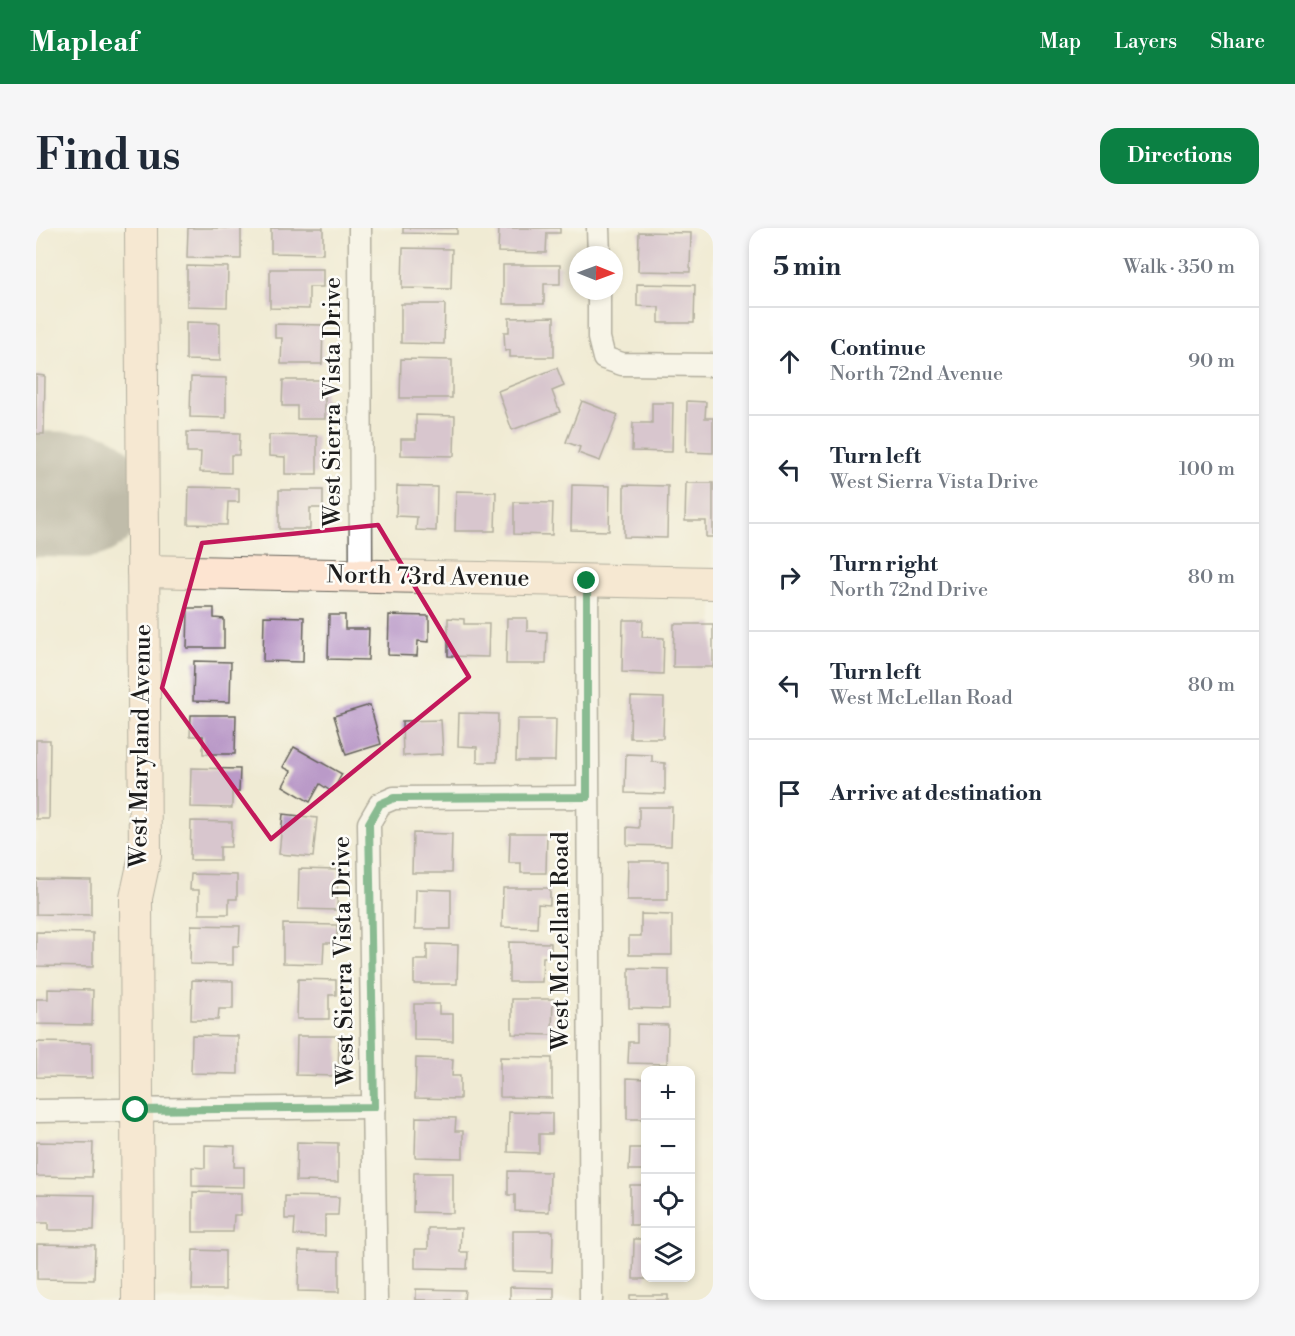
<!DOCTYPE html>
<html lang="en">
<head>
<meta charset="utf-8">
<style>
	:root { --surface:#fff; --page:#f6f6f7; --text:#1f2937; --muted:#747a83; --line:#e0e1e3; --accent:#0b8043 }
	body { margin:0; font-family:"Libre Bodoni",serif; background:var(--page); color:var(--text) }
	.controls { position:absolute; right:18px; bottom:18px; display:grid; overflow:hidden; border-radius:12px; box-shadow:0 3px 9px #0003 }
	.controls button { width:54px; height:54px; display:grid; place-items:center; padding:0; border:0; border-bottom:2px solid var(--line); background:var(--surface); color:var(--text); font:30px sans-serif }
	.compass { position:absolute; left:533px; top:18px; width:54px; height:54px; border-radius:50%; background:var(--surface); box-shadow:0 3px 9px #0003; rotate:91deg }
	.stop { position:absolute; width:18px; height:18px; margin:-14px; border:4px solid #0b8043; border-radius:50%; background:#fff }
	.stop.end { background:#0b8043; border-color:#fff; box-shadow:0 2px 6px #0008 }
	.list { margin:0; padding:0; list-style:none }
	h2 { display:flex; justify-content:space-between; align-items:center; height:78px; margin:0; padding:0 24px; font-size:26px }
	h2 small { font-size:20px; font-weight:400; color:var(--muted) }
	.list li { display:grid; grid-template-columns:39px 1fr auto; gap:18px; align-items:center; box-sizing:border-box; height:108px; padding:0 24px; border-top:2px solid var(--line) }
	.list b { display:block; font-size:22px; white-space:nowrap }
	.list p { margin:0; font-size:20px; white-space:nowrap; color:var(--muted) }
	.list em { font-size:20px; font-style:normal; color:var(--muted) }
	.icon { flex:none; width:33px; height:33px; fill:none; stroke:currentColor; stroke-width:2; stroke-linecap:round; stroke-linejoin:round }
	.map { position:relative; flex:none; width:677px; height:1072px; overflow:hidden; border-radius:18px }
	header { display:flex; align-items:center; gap:36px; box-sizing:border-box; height:84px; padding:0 30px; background:var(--accent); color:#fff }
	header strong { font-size:28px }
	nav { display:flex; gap:33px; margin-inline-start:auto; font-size:21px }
	.intro { display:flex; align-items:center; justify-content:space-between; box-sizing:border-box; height:144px; padding:0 36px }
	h1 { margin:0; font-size:42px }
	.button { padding:15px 27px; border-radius:18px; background:var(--accent); color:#fff; font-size:21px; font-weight:700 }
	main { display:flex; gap:36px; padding:0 36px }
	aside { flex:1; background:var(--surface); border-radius:18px; box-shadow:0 3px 9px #0003 }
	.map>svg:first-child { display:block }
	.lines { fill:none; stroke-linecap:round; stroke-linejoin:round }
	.runway { stroke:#868478; stroke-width:126 }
	.building { fill:#ba9ac8 }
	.street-casing { stroke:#66645c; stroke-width:25 }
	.secondary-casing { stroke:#66645c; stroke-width:34 }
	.street { stroke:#fff; stroke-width:22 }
	.secondary { stroke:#fde4d1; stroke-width:32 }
	.route { stroke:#0b8043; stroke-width:8 }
	.marked { fill:none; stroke:#c2185b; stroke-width:4.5; stroke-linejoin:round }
	.labels { text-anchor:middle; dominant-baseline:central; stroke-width:5; stroke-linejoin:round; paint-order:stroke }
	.street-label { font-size:24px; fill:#1c1c1c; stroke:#fdfcf7 }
</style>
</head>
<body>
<header>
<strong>Mapleaf</strong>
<nav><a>Map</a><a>Layers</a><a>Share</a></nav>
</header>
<div class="intro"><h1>Find us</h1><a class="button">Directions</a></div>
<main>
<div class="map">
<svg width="677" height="1072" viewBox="0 0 677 1072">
	<rect width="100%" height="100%" fill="#fdfcf7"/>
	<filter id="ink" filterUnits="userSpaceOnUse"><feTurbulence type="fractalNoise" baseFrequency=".0167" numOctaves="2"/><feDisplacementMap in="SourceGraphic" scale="12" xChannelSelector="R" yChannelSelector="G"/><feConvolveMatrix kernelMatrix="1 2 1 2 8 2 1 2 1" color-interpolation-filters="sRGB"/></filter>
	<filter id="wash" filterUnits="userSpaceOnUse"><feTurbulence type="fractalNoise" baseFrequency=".008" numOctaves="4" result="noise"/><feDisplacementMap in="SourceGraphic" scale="24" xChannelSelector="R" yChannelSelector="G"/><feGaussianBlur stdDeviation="1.35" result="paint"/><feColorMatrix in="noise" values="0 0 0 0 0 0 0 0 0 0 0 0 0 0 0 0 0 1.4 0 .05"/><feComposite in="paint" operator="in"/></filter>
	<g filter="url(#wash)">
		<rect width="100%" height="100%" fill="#f0ebd4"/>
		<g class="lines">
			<path class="runway" d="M0,266L47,267"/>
		</g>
		<g id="blocks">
			<g class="building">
				<path d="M152,0H205V31L151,30Z"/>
				<path d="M235,0H287V26L235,25Z"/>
				<path d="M367,0H421V6L367,5Z"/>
				<path d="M463,0H524V5H511L510,25L462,24Z"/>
				<path d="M603,4L655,5L654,44L602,43Z"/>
				<path d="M367,20L416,21L415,61L366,60Z"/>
				<path d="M467,37H524V56H508V76H467Z"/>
				<path d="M151,38L192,39L191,79L151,78Z"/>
				<path d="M234,41H287V59H273V81L234,80Z"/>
				<path d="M601,56L659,57L658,95H623V79L601,78Z"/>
				<path d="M365,76H409L408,116L365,115Z"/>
				<path d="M518,89V129H474V122L469,123L468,104H473V90Z"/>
				<path d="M150,94L184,95V133L150,132Z"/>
				<path d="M239,96L287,97L286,136H245L246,110H239Z"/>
				<path d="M365,131L416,132V170H364Z"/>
				<path d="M521,140L528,158L516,163L524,184L476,202L462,163Z"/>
				<path d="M0,147L9,148L8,206H0Z"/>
				<path d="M155,149L190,150V190L154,189Z"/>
				<path d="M247,152H289V191H261V178H246Z"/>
				<path d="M546,173L582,187L564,233L542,225L544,219L530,214Z"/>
				<path d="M651,173L670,174L669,190H677V225L650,224Z"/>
				<path d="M616,175H637L636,224L596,223L597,195H616Z"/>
				<path d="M380,187L419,188L418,228L365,227V211H380Z"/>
				<path d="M151,204L204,205L203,227H195V245L164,244L165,224H151Z"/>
				<path d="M233,207L281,208V246H249V229L233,228Z"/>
				<path d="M650,255H677V309H670V293H649Z"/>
				<path d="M536,257L574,258L573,303L535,302Z"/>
				<path d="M588,257L632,258L631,310L588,309Z"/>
				<path d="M361,258L401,259L400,303L380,302L381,289L360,288Z"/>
				<path d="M153,259L203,260V274H192L191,297L152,296Z"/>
				<path d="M243,262H287V280H274V301H243Z"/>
				<path d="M420,263L460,264L459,303H419Z"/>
				<path d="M478,274L517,275L516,307L478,306Z"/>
				<path d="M152,380H178V390L188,391V420H151Z"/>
				<path d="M293,387H309V401H333L332,432L292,431Z"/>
				<path d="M353,387L393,388V414L382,413L381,428L352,427Z"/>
				<path d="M228,388L268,389L267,434L227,433Z"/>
				<path d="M412,390L428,391V396H453L452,429L412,428Z"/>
				<path d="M471,390H491V403L511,404L510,436H470Z"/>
				<path d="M587,392H607L606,409L628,410L627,446L586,444Z"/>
				<path d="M638,396H677V439H637Z"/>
				<path d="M158,433L195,434L194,474L157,473Z"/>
				<path d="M595,469L628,470L627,510H594Z"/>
				<path d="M334,477L345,516L310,527L298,488Z"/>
				<path d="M423,485L462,486L461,534H441V519L422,518Z"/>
				<path d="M155,487H200L199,526H167V508H154Z"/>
				<path d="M481,491H520L519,533H480Z"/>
				<path d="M405,492L407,526L367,528L366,493Z"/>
				<path d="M0,512H14L13,591H0Z"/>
				<path d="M258,519L306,546L296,564L284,556L274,574L247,558L255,543L247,539Z"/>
				<path d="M590,526L616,527V534L629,535V566L589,565Z"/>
				<path d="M155,540L204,541L203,564H196V580L154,579Z"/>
				<path d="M603,579H636L635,618L591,617V599L603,600Z"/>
				<path d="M247,586L281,590L277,629L243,626Z"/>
				<path d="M155,593L196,594L195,619H184V632H154Z"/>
				<path d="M377,605L416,606L415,645H376Z"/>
				<path d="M474,605H511L510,645H485V635H473Z"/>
				<path d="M592,633H632V672H591Z"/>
				<path d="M263,641L302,642L301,682L262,681Z"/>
				<path d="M155,646L201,647V671H193V686H163V662H154Z"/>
				<path d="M0,651L55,652V687L0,686Z"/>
				<path d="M467,660H514V677L502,676L501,700L466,699Z"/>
				<path d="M380,661L415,662V701H379Z"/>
				<path d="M605,686L636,687V727H593V708H605Z"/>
				<path d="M247,696L301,697V715H288L287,736L247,735Z"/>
				<path d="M155,697L204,698L203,718H197V737L154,736Z"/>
				<path d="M0,704L57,705V739L0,738Z"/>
				<path d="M473,714L515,715V729H507L506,754H473Z"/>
				<path d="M391,716L422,717L421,756H378V732H391Z"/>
				<path d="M593,740L633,741V781L593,780Z"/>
				<path d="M262,751L300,752V767H293V791H261Z"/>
				<path d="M156,752L197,753V781H183L182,792H155Z"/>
				<path d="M12,761L57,762L56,797L0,796V771H12Z"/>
				<path d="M476,771H517L516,807L476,806Z"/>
				<path d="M378,776H403V786H417V813L378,812Z"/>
				<path d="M601,796L632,797L631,836L592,835L593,814H601Z"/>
				<path d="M156,807L202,808V846L155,845Z"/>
				<path d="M261,808H303L302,848L260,847Z"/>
				<path d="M0,814L56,815V850L0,849Z"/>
				<path d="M464,829L516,830V870L464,869Z"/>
				<path d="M380,830L417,831L416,848H424V871L379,870Z"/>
				<path d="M591,850L610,851V891H591Z"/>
				<path d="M473,884L516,885V906H503V925L472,924Z"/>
				<path d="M380,889L420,890L419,903H427V930L379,929Z"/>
				<path d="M0,914L57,915L56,949L0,948Z"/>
				<path d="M261,914L302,915V954L260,953Z"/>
				<path d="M169,917L199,918L198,939H208V959L156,958V939L169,940Z"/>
				<path d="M594,920H610V942H593Z"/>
				<path d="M472,943L514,944L513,984L479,983V967H472Z"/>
				<path d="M378,945H417V985L377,984Z"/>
				<rect x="594" y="957" width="16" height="40"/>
				<path d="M157,964L205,965V987H198L197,1004H157Z"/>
				<path d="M0,966L59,967L58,1002H12V995H0Z"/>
				<path d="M249,968L303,969L302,987H289V1008L258,1007L259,991H249Z"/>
				<path d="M392,1000H425L424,1024H432L431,1041L379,1040V1021H392Z"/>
				<path d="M477,1003H517L516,1044L477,1043Z"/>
				<path d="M598,1011H610V1051H597Z"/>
				<path d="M1,1016L59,1017L58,1052L1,1051Z"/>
				<path d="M157,1022L189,1023V1062H156Z"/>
				<path d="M263,1023L303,1024V1064L262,1063Z"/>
				<path d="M474,1059L518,1060V1072H474Z"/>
				<path d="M380,1061L429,1062L428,1072H380Z"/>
				<rect x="594" y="1067" width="38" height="5"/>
			</g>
		</g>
	</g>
	<g filter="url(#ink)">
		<use href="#blocks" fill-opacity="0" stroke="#66645c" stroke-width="1.5"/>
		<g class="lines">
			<g class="street-casing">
				<g id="street">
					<path d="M324,0L325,348"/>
					<path d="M562,0L563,27"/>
					<path d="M563,63V110L568,130L586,136L677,137"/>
					<path d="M551,353L555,1072"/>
					<path d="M0,883L338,879"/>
					<path d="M340,1072L333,595L344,576L358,570L551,569"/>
				</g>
			</g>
			<g class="secondary-casing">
				<g id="secondary">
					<path d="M107,343L677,355"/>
					<path d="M102,1072L100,670L109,628L105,0"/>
				</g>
			</g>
			<use href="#street" class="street"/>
			<use href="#secondary" class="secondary"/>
		</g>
	</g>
	<g class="lines" filter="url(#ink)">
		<path class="route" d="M100,882L338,879L333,595L344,576L358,570L551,569V353"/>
	</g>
	<path d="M0 0H677V1072H0ZM342,297L433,449L235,611L126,460L166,315Z" fill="#f0ebd4" fill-opacity=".55" fill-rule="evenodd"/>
	<path class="marked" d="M342,297L433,449L235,611L126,460L166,315Z"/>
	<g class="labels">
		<g class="street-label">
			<text transform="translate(297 174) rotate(-90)">West Sierra Vista Drive</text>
			<text transform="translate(392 349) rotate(1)">North 73rd Avenue</text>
			<text transform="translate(105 518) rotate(-89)">West Maryland Avenue</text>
			<text transform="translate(525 713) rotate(-90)">West McLellan Road</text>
			<text transform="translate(308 733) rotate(-91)">West Sierra Vista Drive</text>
		</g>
	</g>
</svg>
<div class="controls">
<button>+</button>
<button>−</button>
<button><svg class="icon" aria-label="locate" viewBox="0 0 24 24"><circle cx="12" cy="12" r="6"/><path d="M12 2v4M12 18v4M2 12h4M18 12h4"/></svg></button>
<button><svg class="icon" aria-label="layers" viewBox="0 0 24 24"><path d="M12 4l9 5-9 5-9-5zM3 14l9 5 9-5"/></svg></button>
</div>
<svg class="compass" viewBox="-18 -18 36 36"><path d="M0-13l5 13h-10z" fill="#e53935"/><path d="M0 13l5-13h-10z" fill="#747a83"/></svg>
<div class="stop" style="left:100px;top:882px"></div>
<div class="stop end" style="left:551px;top:353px"></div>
</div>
<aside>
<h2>5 min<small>Walk · 350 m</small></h2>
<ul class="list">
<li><svg class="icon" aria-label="ahead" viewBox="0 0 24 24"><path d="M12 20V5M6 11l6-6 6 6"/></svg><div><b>Continue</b><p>North 72nd Avenue</p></div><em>90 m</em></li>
<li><svg class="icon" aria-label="left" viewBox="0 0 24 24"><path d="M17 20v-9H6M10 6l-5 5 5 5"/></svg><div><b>Turn left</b><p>West Sierra Vista Drive</p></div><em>100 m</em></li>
<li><svg class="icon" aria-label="right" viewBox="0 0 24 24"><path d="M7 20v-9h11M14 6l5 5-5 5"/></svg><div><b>Turn right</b><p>North 72nd Drive</p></div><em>80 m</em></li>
<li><svg class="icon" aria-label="left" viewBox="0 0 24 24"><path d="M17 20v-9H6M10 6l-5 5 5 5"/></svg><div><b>Turn left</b><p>West McLellan Road</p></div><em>80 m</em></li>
<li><svg class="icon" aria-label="arrive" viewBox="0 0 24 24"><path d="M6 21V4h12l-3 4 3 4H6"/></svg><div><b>Arrive at destination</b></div></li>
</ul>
</aside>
</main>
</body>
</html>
